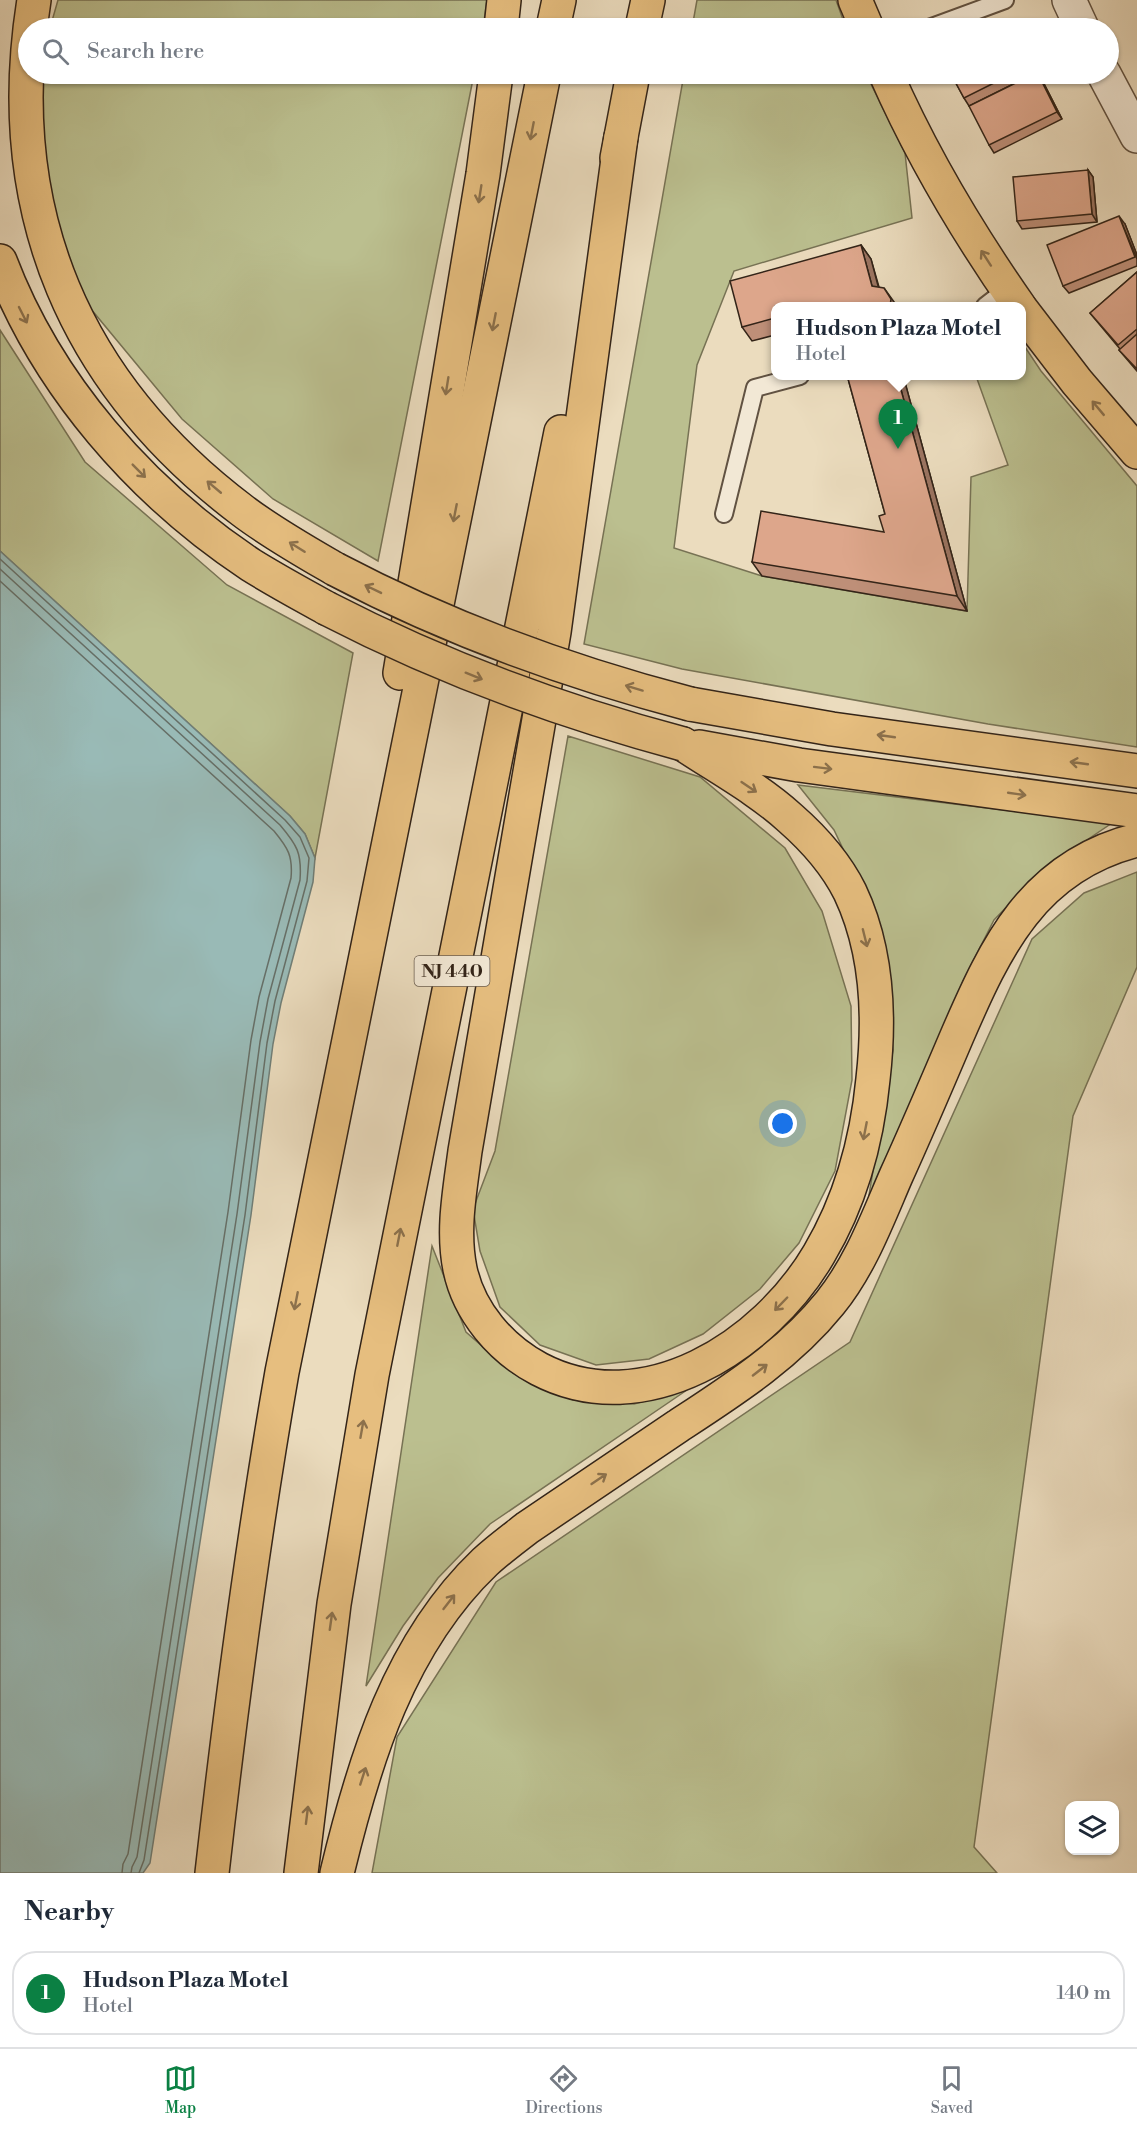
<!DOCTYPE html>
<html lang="en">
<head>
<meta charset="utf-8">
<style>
	:root { --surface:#fff; --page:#f2f2f3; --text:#1f2937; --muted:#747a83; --line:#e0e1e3; --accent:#0b8043 }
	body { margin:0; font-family:"Libre Bodoni",serif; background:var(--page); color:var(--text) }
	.controls { position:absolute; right:18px; bottom:18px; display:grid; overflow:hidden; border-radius:12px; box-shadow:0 2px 4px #0004 }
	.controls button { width:54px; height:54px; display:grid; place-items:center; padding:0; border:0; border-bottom:2px solid var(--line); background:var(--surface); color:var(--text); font:30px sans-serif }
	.you { position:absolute; left:783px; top:1124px; width:21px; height:21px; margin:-15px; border:4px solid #fff; border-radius:50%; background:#1a73e8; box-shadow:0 0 0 9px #1a73e833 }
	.badge { display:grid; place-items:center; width:39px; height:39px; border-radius:50%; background:var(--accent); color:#fff; font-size:20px; font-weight:700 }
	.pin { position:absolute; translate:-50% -50px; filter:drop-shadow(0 2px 3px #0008) }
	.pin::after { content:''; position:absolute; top:32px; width:21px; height:18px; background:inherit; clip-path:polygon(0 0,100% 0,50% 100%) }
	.popup { position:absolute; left:771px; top:302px; width:255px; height:78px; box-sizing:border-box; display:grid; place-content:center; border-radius:12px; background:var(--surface); filter:drop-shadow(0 2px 4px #0005); font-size:20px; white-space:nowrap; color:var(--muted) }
	.popup b { font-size:22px; color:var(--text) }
	.popup::after { content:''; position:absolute; left:50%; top:100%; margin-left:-12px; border:12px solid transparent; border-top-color:var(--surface) }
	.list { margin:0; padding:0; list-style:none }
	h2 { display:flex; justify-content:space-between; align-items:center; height:78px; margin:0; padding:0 24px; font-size:26px }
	h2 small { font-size:20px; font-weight:400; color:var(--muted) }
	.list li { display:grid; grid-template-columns:39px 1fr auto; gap:18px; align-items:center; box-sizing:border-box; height:84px; margin:0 12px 12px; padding:0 12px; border:2px solid var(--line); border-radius:24px }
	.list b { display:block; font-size:22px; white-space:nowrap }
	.list p { margin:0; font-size:20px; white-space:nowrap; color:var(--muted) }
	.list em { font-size:20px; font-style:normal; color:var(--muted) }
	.icon { flex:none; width:33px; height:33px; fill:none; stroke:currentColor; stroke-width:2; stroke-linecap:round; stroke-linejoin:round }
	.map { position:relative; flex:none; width:1137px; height:1873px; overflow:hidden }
	.search { position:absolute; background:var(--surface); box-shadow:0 2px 4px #0004; left:18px; right:18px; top:18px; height:66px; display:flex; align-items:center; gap:15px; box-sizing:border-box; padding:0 21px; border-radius:33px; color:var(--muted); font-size:22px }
	.sheet { height:174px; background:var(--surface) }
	nav { display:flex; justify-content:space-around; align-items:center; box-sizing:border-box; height:84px; border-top:2px solid var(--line); background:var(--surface); font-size:16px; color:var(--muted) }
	nav a { display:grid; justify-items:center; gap:3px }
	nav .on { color:var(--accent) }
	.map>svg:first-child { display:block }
	.green { fill:#bbbf8f; stroke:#777254; stroke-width:1.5 }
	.water { fill:#99bab6; stroke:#707e77; stroke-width:1.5 }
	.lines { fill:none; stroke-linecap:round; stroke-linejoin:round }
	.shore { stroke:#666f67; stroke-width:1.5 }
	.lane-casing { stroke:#615242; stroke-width:20 }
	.street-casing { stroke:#615242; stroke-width:36 }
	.highway-casing { stroke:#332418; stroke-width:36 }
	.lane { stroke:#f2e8d5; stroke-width:16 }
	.street { stroke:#f2e8d5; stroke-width:33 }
	.highway { stroke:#e6be7f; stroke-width:33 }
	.highway-bridge-casing { stroke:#332418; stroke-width:36; stroke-linecap:butt }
	.highway-bridge { stroke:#e6be7f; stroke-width:33 }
	.wall { fill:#be8f78; stroke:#332418; stroke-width:1.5 }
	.shaded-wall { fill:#9b7461; stroke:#332418; stroke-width:1.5 }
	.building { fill:#dda68b; stroke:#332418; stroke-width:1.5 }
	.oneway { stroke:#8c714c }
	.labels { text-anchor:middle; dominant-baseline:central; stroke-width:4.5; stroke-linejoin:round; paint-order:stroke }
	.shield { fill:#f2e8d5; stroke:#6c5f51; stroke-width:1.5 }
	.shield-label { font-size:18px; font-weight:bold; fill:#332418 }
</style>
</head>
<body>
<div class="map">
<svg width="1137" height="1873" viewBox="0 0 1137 1873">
	<rect width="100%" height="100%" fill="#ebdcbe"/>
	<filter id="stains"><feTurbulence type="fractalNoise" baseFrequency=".00333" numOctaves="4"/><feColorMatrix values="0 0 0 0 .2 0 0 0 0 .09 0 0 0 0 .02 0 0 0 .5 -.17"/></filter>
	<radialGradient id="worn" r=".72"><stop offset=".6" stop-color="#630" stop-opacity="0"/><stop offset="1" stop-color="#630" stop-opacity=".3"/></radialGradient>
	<g class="green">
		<path d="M58,0H487L483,28H50Z"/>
		<path d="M697,0H836L846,28H692Z"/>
		<path d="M37,74H474L378,561L273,499L182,419L86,303L43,188Z"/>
		<path d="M684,74H866L905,153L912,218L734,271L697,365L674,548L762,576L967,611L971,477L1008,465L976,376H1021V341L1041,371L1137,486V747L988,724L682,669L584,644Z"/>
		<path d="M0,330L85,462L227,585L353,653L315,858L305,834L290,816L0,551Z"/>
		<path d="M568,736L700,777L785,848L822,911L851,1006L852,1080L835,1171L799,1243L760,1289L703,1334L649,1359L596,1365L540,1345L500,1307L480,1251L473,1209L495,1151Z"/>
		<path d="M798,785L1112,823L1041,871L994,920L963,981L866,1213L893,1050L881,929L834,830Z"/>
		<path d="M1137,872V967L1073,1116L974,1847L997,1873H372L397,1737L496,1582L850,1342L1032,939L1084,893Z"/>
		<path d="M432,1246L466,1332L513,1373L573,1400L634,1404L687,1390L490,1524L438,1578L403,1626L366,1686Z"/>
	</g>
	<path class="water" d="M0,551L290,816L305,834L315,858L313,882L281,1003L273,1044L251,1215L150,1863L143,1873H0Z"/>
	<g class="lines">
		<g class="shore">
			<path d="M0,559L285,820L300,837L309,858L307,881L275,1001L267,1043L245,1215L144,1860L139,1873"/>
			<path d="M0,569L280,825C297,845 302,853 300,880L268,999L260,1042L237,1214L137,1857L132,1867L131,1873"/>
			<path d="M0,581L274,831C288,848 293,856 291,878L259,997L251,1040L228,1212L128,1854L123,1864L122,1873"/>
		</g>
		<g class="lane-casing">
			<g id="lane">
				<path d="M929,28L1005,0"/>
				<path d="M985,306L1007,289"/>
				<path d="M724,514L755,388L800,376"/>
			</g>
		</g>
		<g class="street-casing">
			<g id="street">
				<path d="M1069,0L1082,28"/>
				<path d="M1104,74L1137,136"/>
			</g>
		</g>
		<g class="highway-casing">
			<g id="highway">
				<path d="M34,0C0,213 76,385 243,511C272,533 304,551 335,569"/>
				<path d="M855,0L867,28"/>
				<path d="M501,28L504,0"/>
				<path d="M553,28L559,0"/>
				<path d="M642,28L648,0"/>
				<path d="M886,74C922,156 968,233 1019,306"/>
				<path d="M621,137L554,632L465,1151C460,1190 452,1230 460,1269C469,1312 501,1349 539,1369C644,1424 765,1346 819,1254C851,1200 867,1141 873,1079C880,1018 877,949 850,892C836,864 814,839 790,818C758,789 719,768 683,744"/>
				<path d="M617,158L633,74"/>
				<path d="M0,261C47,385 141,492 251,565C275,580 301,594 326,608"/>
				<path d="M1021,309L1077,382L1137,452"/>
				<path d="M400,673L483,174L496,74"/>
				<path d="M690,704L832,729L1137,771"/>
				<path d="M699,747L799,765L1137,811"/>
				<path d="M212,1873C231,1705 253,1538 282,1372L544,74"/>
				<path d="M301,1873L334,1604L372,1375L561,432"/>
				<path d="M337,1873C364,1761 399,1644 485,1562C498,1550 513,1539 527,1528C578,1494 628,1460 678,1426C733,1390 788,1355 830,1303C860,1266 877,1220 896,1176C917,1130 937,1083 957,1036C996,946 1033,866 1137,840"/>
			</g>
		</g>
		<use href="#lane" class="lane"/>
		<use href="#street" class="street"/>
		<use href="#highway" class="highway"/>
		<g class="highway-bridge-casing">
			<g id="highway-bridge">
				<path d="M335,569C447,628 568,672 690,704"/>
				<path d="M326,608C440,667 559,711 683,744"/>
			</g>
		</g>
		<use href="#highway-bridge" class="highway-bridge"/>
	</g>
	<g class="wall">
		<path d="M951,74H1033L969,106L964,98Z"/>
		<path d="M1038,74L1042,80L1062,119L994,153L989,145Z"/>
		<path d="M1088,170L1093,177L1097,222L1022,229L1017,221Z"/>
		<path d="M1125,224L1137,255V266L1069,293L1063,286Z"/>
		<path d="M861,245L871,259L879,287L775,306V335L752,341L742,327Z"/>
		<path d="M1137,272V371L1119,350L1120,349L1090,313Z"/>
		<path d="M847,375H903L967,611L762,576L752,562L884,532L885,514Z"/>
	</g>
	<g class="shaded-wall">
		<path d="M1038,74L1042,80L1062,119L1057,112Z"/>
		<path d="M1088,170L1093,177L1097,222L1092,214Z"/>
		<path d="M1119,216L1125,224L1137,255V259Z"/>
		<path d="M861,245L871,259L882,301L872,286Z"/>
		<path d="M884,288L897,306H890Z"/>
		<path d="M897,375H903L967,611L957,596Z"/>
	</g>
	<g class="building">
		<path d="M1011,24L1013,28H1002Z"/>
		<path d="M951,74H1012L964,98Z"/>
		<path d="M1034,74H1038L1057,112L989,145L969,106Z"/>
		<path d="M1088,170L1092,214L1017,221L1013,177Z"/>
		<path d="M1119,216L1135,257L1063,286L1047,245Z"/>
		<path d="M861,245L872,286L884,288L891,299L890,306H775V318L742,327L730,281Z"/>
		<path d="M1137,272V329L1118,345L1090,313Z"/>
		<path d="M1137,334V369L1119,350Z"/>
		<path d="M847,375H897L957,596L752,562L761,511L884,532L879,516L885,514Z"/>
	</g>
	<defs><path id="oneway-shaft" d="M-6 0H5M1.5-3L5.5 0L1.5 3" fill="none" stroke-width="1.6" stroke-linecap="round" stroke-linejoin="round" transform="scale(1.5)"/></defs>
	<g class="oneway">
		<use href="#oneway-shaft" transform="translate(532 131) rotate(101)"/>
		<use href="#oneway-shaft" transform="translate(480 194) rotate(99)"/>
		<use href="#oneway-shaft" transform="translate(986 258) rotate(-123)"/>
		<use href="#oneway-shaft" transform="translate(23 315) rotate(63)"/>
		<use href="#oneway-shaft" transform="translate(494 322) rotate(101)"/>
		<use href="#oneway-shaft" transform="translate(447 386) rotate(99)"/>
		<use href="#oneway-shaft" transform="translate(1098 408) rotate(-130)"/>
		<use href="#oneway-shaft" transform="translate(139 471) rotate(45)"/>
		<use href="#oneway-shaft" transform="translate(214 487) rotate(-140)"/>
		<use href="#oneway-shaft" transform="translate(455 513) rotate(101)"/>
		<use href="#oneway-shaft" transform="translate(297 547) rotate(-148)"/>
		<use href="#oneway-shaft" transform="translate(373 589) rotate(-154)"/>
		<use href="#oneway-shaft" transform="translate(474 676) rotate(22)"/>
		<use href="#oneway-shaft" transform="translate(634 688) rotate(-163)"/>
		<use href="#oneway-shaft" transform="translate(886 736) rotate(-172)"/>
		<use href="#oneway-shaft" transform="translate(1079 763) rotate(-172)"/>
		<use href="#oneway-shaft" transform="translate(823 768) rotate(7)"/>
		<use href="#oneway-shaft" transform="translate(749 787) rotate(34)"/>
		<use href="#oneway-shaft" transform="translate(1017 794) rotate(8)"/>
		<use href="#oneway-shaft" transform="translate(865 938) rotate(76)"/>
		<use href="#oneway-shaft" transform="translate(865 1131) rotate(101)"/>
		<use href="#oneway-shaft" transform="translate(399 1237) rotate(-79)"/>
		<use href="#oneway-shaft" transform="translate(296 1301) rotate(101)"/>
		<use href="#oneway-shaft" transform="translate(781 1304) rotate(134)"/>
		<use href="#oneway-shaft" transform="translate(760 1370) rotate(-38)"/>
		<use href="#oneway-shaft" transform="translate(362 1429) rotate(-80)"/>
		<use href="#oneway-shaft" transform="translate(599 1479) rotate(-34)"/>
		<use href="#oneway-shaft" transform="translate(449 1602) rotate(-52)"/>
		<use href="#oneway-shaft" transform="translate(331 1621) rotate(-82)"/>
		<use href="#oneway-shaft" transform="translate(363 1776) rotate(-72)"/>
		<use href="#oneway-shaft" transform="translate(307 1815) rotate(-83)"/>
	</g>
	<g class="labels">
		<rect class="shield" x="414.5" y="956" width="75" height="30" rx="4.5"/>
		<g class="shield-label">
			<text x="452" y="971">NJ 440</text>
		</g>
	</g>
	<rect width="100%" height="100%" filter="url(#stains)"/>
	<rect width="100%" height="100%" fill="url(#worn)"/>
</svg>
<div class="controls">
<button><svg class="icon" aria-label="layers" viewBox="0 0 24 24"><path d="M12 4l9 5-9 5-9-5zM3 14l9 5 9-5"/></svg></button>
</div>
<div class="you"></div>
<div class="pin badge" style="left:898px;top:449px">1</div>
<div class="popup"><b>Hudson Plaza Motel</b>Hotel</div>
<div class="search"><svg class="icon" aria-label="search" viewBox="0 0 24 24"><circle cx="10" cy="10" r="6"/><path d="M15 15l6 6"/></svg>Search here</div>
</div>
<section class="sheet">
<h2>Nearby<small></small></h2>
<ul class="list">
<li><span class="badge">1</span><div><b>Hudson Plaza Motel</b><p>Hotel</p></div><em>140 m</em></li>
</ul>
</section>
<nav>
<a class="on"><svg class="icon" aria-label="map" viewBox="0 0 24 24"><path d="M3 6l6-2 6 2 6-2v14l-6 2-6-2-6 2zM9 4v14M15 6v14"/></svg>Map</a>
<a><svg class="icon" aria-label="directions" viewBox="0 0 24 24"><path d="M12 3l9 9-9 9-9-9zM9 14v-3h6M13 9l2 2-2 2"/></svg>Directions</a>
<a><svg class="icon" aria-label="saved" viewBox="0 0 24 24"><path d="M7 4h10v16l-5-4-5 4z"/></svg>Saved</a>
</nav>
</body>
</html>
